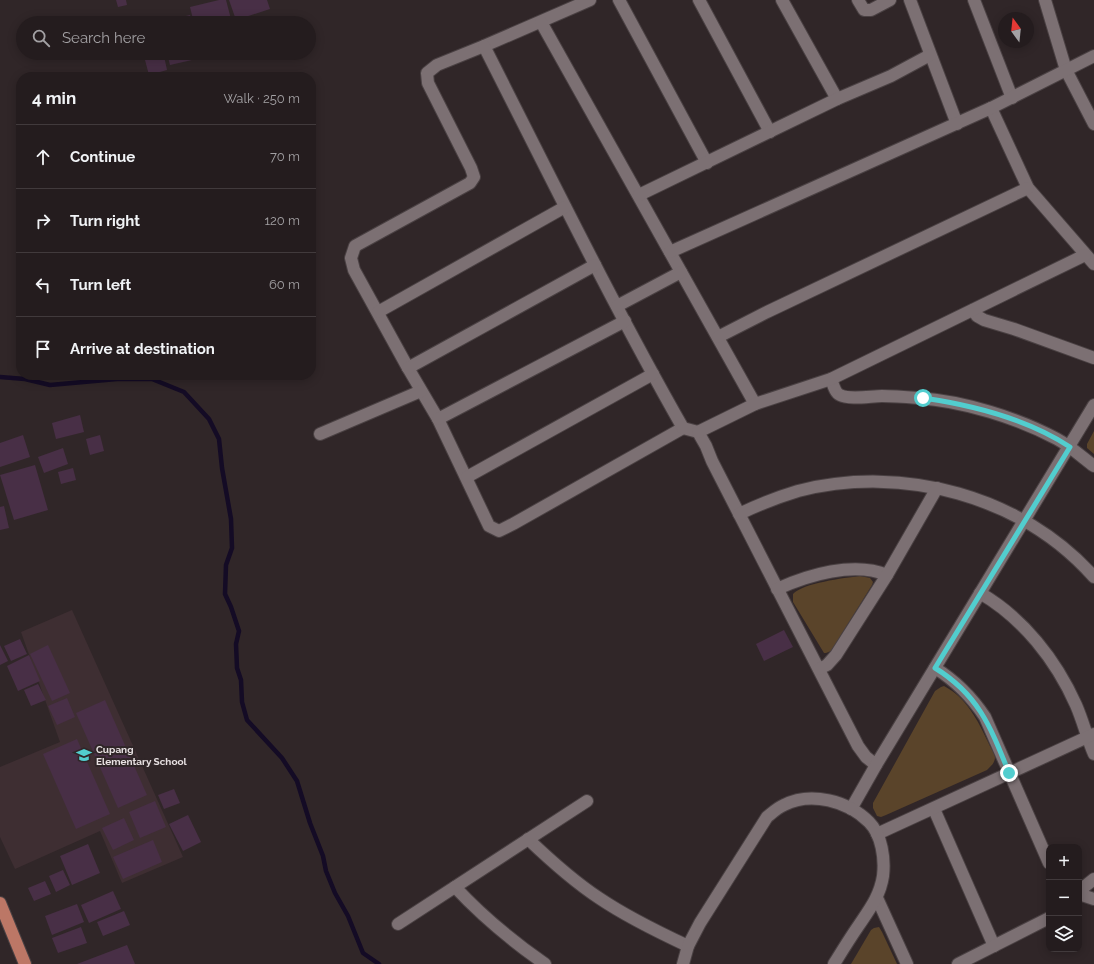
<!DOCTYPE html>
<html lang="en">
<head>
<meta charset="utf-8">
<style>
	:root { --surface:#241c1e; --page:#2c2527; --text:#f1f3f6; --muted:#a3a1a4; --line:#413a3c }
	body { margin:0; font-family:Raleway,sans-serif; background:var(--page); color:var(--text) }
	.controls { position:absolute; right:12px; bottom:12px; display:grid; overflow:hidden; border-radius:8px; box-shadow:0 2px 10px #0003 }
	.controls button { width:36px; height:36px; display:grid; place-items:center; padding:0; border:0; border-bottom:1px solid var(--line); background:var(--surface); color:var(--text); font:20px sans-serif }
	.compass { position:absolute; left:998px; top:12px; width:36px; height:36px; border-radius:50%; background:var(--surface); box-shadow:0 2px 10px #0003; rotate:345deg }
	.stop { position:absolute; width:12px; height:12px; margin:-9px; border:3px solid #52cdce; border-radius:50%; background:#fff }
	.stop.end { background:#52cdce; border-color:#fff; box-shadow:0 1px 4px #0008 }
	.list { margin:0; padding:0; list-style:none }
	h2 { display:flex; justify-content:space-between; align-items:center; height:52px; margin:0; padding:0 16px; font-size:17px }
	h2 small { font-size:13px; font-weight:400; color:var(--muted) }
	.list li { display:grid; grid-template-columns:26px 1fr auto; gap:12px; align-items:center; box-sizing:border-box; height:64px; padding:0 16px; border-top:1px solid var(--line) }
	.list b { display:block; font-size:15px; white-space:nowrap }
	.list em { font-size:13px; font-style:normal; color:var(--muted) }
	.icon { flex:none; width:22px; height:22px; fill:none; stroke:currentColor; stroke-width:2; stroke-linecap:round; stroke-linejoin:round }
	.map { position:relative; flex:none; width:1094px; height:964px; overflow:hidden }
	.search { position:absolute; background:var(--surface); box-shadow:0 2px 10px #0003; left:16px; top:16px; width:300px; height:44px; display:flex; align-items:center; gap:10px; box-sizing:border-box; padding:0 14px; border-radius:22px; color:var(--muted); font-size:15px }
	.panel { position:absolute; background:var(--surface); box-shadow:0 2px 10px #0003; left:16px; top:72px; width:300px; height:308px; border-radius:16px }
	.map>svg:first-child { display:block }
	.built { fill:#3e2e32 }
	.green { fill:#5a442a }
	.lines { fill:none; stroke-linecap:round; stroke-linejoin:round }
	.stream { stroke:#140b25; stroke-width:4.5 }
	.building { fill:#482f46 }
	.minor-casing { stroke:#4a4143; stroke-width:14 }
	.major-casing { stroke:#4a4143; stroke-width:14 }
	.minor { stroke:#7c7073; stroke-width:12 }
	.major { stroke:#bc7766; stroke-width:12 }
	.route { stroke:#52cdce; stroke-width:5 }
	.labels { text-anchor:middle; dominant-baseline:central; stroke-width:4; stroke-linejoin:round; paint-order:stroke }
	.poi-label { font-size:10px; font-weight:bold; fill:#e7e0e1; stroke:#302628; text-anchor:start }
</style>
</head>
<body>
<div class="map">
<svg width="1094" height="964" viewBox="0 0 1094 964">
	<rect width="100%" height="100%" fill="#302628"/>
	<path class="built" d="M72,610L183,857L122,883L100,831L15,869L0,837V767L60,742L21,632Z"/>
	<g class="green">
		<path d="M1094,431V454L1087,448V444Z"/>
		<path d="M860,576L870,578L873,582L872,585L831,651L826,653H824L793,602V594C803,583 844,578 860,576Z"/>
		<path d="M944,686C967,698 978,721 988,742C990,747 994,752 995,757C995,763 991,766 987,770L886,815L881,817L877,816L873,808V803L935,691L941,687Z"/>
		<path d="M879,927L882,932L897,964H851L871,930L874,928Z"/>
	</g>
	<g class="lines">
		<path class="stream" d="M0,377L25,379L50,385L117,379H152L184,392L209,419L219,439L222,468L231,519L232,548L226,565L225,594L231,607L239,631L236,644L237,668L241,680L242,702L247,720L282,758L297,781L310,823L323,856L326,871L335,893L348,916L363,953L379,964"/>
	</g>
	<g class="building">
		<path d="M116,0H126L127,5L118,7Z"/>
		<path d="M219,0H226L232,23H194L190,7Z"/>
		<path d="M229,0H267L270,9L236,20Z"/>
		<path d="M190,15L192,23H175L174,19Z"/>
		<path d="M167,53H190L192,60L170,65Z"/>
		<path d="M164,56L167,70L149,75L145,60Z"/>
		<path d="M80,415L84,432L56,439L52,423Z"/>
		<path d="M23,435L30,457L0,467V443Z"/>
		<path d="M100,435L104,451L90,455L86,439Z"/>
		<path d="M63,448L68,464L44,473L38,457Z"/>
		<path d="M35,465L48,510L14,520L0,475Z"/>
		<path d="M73,468L76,480L61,484L58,472Z"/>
		<path d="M4,506L9,528L0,530V507Z"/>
		<path d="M784,630L793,647L764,661L756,644Z"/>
		<path d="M20,639L27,654L11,661L4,646Z"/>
		<path d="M0,645L8,661L0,665Z"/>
		<path d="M48,645L70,693L52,701L30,654Z"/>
		<path d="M29,655L40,681L18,691L7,666Z"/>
		<path d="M38,684L46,700L31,706L24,690Z"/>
		<path d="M67,698L75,717L57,725L48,706Z"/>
		<path d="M105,700L147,795L118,808L76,713Z"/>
		<path d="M77,739L110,814L76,829L43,754Z"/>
		<path d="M174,789L180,803L164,809L158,795Z"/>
		<path d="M155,801L166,827L140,838L129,812Z"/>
		<path d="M188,815L201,842L183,851L169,824Z"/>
		<path d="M124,818L134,840L113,850L102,828Z"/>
		<path d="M153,840L162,862L123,879L113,857Z"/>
		<path d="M88,844L100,873L72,885L60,856Z"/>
		<path d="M63,870L70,885L56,892L49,876Z"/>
		<path d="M45,881L51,894L34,901L28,888Z"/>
		<path d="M113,891L121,909L89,923L81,905Z"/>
		<path d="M77,904L84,922L52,935L45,916Z"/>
		<path d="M124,911L130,925L103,936L97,922Z"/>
		<path d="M81,927L87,943L58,953L52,938Z"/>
		<path d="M127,945L135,964H77Z"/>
	</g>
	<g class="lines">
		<g class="minor-casing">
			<g id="minor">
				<path d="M590,0L484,46L437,65L427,73L428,83L471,168L474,177L470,183L355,246L351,258L354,270L408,368L438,419L489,526L499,531L513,524L683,428"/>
				<path d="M619,0L707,163"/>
				<path d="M699,0L770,132"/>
				<path d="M782,0L837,99"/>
				<path d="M858,0L864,10H871L890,0"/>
				<path d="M910,0L957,124"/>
				<path d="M974,0L1012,98"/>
				<path d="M1045,0L1066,70L1094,124"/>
				<path d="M541,22L755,404"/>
				<path d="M484,46C549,174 612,303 683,428L698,432L706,446L712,461L858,746L866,757L876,765"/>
				<path d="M991,108L1028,188L1094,264"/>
				<path d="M639,195L837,99L891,76L930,55"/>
				<path d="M670,252L991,108L1094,56"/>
				<path d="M617,306L681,272"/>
				<path d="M973,310L977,316L984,320L1014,329L1094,358"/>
				<path d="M378,312L565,207"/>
				<path d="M718,337L767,312L1028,188"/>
				<path d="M408,368L595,265"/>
				<path d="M831,379C833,384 835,393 840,395C849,400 871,396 882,396C894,396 906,397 918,398C963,401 1018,418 1057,439C1070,446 1082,457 1094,466"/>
				<path d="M438,419L625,321"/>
				<path d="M698,432L755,404L831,379L1085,255"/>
				<path d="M320,434L421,391"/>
				<path d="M467,477L653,374"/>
				<path d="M739,514C758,505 778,497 798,491C903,464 1022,496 1094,577"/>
				<path d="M777,589C808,575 854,561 887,575"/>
				<path d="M980,593C1023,618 1056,660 1076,705C1083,721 1087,738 1094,754"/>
				<path d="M935,668C956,681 971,696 985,717L1049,863"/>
				<path d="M819,669L827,665L836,655L887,575L937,488"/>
				<path d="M851,809L876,765L1094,405"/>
				<path d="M934,809L994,946"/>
				<path d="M877,834L1094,734"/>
				<path d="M528,839C550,860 573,881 599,898C627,917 658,932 688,946"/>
				<path d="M455,887C482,916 512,941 545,964"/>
				<path d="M1079,894L1094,899"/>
				<path d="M1079,895L1084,887L1094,879"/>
				<path d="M877,898L907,964"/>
				<path d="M398,924L587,801"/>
				<path d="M683,964L688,946L700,923L767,817C772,813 777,808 784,805C811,791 848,801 869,822C882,835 885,859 883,876C880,896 869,910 859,925C850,938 842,951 834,964"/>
				<path d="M958,964L1049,918"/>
			</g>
		</g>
		<g class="major-casing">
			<path id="major" d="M0,903L25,964"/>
		</g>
		<use href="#minor" class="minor"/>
		<use href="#major" class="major"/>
	</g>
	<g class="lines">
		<path class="route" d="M923,398C972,405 1027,419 1070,447L935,668C979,695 991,728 1009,773"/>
	</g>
	<defs>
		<g id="school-bare" transform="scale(1.2)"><path d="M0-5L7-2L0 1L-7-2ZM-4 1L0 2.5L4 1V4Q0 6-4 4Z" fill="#52cdce" stroke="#302628" stroke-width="2.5" paint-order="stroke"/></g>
	</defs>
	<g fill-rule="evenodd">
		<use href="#school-bare" x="84" y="755"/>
	</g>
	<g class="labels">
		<g class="poi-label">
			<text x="96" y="749">Cupang<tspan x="96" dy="12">Elementary School</tspan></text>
		</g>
	</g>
</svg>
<div class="controls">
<button>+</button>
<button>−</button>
<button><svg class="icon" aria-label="layers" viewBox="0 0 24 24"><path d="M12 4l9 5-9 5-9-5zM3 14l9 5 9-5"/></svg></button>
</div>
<svg class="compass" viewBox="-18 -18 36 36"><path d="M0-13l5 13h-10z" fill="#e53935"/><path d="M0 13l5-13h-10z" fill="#a3a1a4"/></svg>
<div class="stop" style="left:923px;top:398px"></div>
<div class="stop end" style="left:1009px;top:773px"></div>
<div class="search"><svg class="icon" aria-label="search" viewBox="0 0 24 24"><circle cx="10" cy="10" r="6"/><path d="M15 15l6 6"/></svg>Search here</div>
<section class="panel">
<h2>4 min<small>Walk · 250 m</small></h2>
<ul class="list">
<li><svg class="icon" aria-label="ahead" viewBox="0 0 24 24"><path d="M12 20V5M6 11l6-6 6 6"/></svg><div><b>Continue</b></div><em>70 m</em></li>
<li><svg class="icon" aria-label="right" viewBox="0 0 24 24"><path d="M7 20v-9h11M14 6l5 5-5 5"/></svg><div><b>Turn right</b></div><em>120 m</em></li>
<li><svg class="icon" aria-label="left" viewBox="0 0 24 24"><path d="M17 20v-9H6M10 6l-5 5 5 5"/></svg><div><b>Turn left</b></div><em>60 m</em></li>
<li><svg class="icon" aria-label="arrive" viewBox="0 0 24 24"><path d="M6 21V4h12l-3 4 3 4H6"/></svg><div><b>Arrive at destination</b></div></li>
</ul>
</section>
</div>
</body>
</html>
